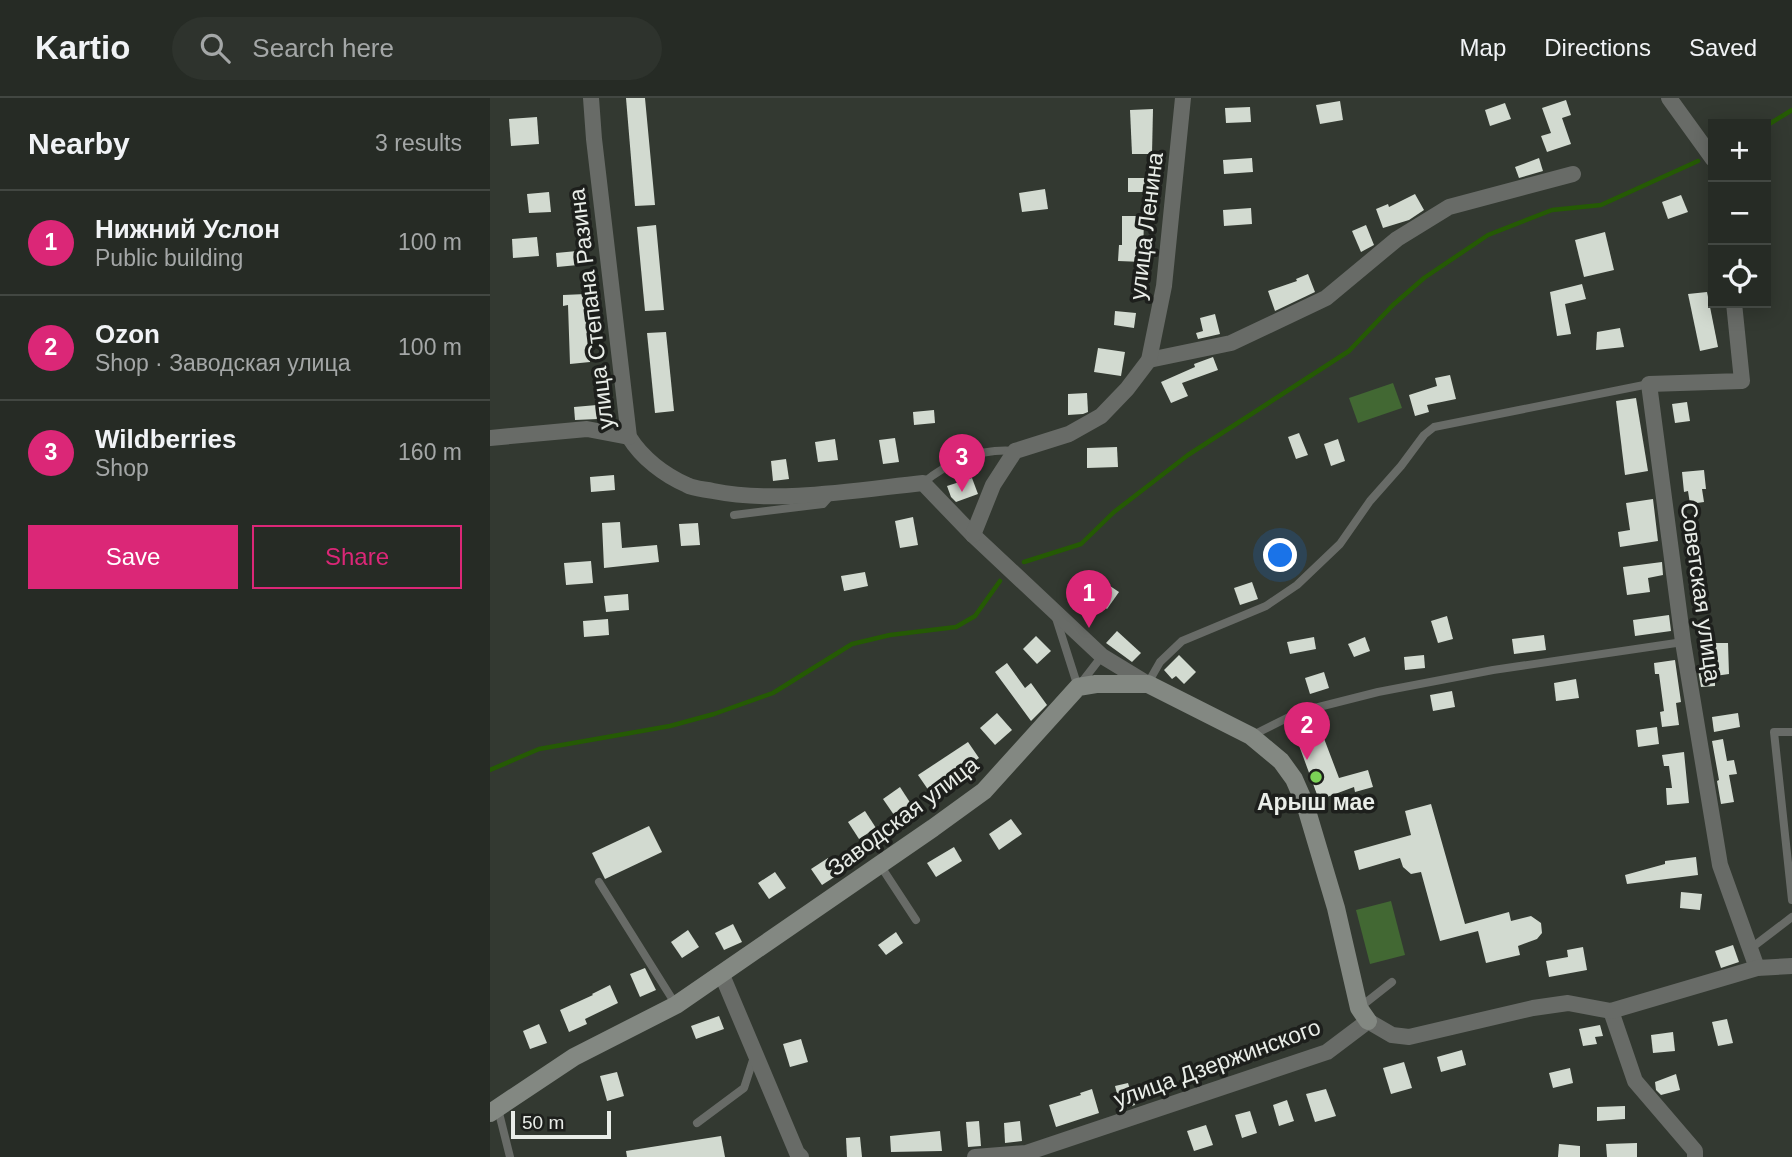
<!DOCTYPE html>
<html lang="en">
<head>
<meta charset="utf-8">
<style>
	:root { --surface:#262b25; --page:#2e332d; --text:#f1f3f6; --muted:#a4a7a7; --line:#424742; --accent:#db2777 }
	body { margin:0; font-family:Arial,sans-serif; background:var(--page); color:var(--text) }
	.controls { position:absolute; right:21px; top:21px; display:grid; overflow:hidden; border-radius:0px; box-shadow:0 4px 18px #0003 }
	.controls button { width:63px; height:63px; display:grid; place-items:center; padding:0; border:0; border-bottom:2px solid var(--line); background:var(--surface); color:var(--text); font:35px sans-serif }
	.scale { position:absolute; left:21px; bottom:18px; width:100px; box-sizing:border-box; padding-left:7px; border:4px solid #e9ede8; border-top:0; font-size:19px; line-height:24px; white-space:nowrap; color:#e9ede8; -webkit-text-stroke:5px #1d1f1c; paint-order:stroke }
	.you { position:absolute; left:791px; top:458px; width:24px; height:24px; margin:-18px; border:5px solid #fff; border-radius:50%; background:#1a73e8; box-shadow:0 0 0 10px #1a73e833 }
	.badge { display:grid; place-items:center; width:46px; height:46px; border-radius:50%; background:var(--accent); color:#fff; font-size:23px; font-weight:700 }
	.pin { position:absolute; translate:-50% -58px; filter:drop-shadow(0 2px 4px #0008) }
	.pin::after { content:''; position:absolute; top:37px; width:24px; height:21px; background:inherit; clip-path:polygon(0 0,100% 0,50% 100%) }
	.list { margin:0; padding:0; list-style:none }
	h2 { display:flex; justify-content:space-between; align-items:center; height:91px; margin:0; padding:0 28px; font-size:30px }
	h2 small { font-size:23px; font-weight:400; color:var(--muted) }
	.list li { display:grid; grid-template-columns:46px 1fr auto; gap:21px; align-items:center; box-sizing:border-box; height:105px; padding:0 28px; border-top:2px solid var(--line) }
	.list b { display:block; font-size:26px; white-space:nowrap }
	.list p { margin:0; font-size:23px; white-space:nowrap; color:var(--muted) }
	.list em { font-size:23px; font-style:normal; color:var(--muted) }
	.actions { display:flex; gap:14px; padding:21px 28px }
	.actions a { flex:1; padding:16px 0; border:2px solid var(--accent); border-radius:0px; text-align:center; font-size:24px; color:var(--accent) }
	.actions .main { background:var(--accent); color:#fff }
	.icon { flex:none; width:38px; height:38px; fill:none; stroke:currentColor; stroke-width:2; stroke-linecap:round; stroke-linejoin:round }
	.map { position:relative; flex:none; width:1302px; height:1059px; overflow:hidden }
	header { display:flex; align-items:center; gap:42px; box-sizing:border-box; height:98px; padding:0 35px; background:var(--surface); border-bottom:2px solid var(--line) }
	header strong { font-size:33px }
	nav { display:flex; gap:38px; margin-inline-start:auto; font-size:24px }
	.search { width:490px; height:63px; background:var(--page); display:flex; align-items:center; gap:18px; box-sizing:border-box; padding:0 24px; border-radius:38px; color:var(--muted); font-size:26px }
	main { display:flex }
	aside { flex:1; background:var(--surface) }
	.map>svg:first-child { display:block }
	.green { fill:#426833 }
	.lines { fill:none; stroke-linecap:round; stroke-linejoin:round }
	.stream { stroke:#255a04; stroke-width:4.5 }
	.building { fill:#d2dad0 }
	.lane { stroke:#686b67; stroke-width:8 }
	.street { stroke:#686b67; stroke-width:16 }
	.secondary { stroke:#838882; stroke-width:18 }
	.poi-dot { fill:#7bd156; stroke:#1d1f1c; stroke-width:2.5 }
	.labels { text-anchor:middle; dominant-baseline:central; stroke-width:7; stroke-linejoin:round; paint-order:stroke }
	.street-label { font-size:23px; fill:#e9ede8; stroke:#1d1f1c }
	.poi-label { font-size:23px; font-weight:bold; fill:#e9ede8; stroke:#1d1f1c }
</style>
</head>
<body>
<header>
<strong>Kartio</strong>
<div class="search"><svg class="icon" aria-label="search" viewBox="0 0 24 24"><circle cx="10" cy="10" r="6"/><path d="M15 15l6 6"/></svg>Search here</div>
<nav><a>Map</a><a>Directions</a><a>Saved</a></nav>
</header>
<main>
<aside>
<h2>Nearby<small>3 results</small></h2>
<ul class="list">
<li><span class="badge">1</span><div><b>Нижний Услон</b><p>Public building</p></div><em>100 m</em></li>
<li><span class="badge">2</span><div><b>Ozon</b><p>Shop · Заводская улица</p></div><em>100 m</em></li>
<li><span class="badge">3</span><div><b>Wildberries</b><p>Shop</p></div><em>160 m</em></li>
</ul>
<div class="actions"><a class="main">Save</a><a>Share</a></div>
</aside>
<div class="map">
<svg width="1302" height="1059" viewBox="0 0 1302 1059">
	<rect width="100%" height="100%" fill="#333931"/>
	<g class="green">
		<path d="M903,285L912,310L868,325L859,300Z"/>
		<path d="M901,803L915,857L880,866L866,812Z"/>
	</g>
	<g class="lines">
		<g class="stream">
			<path d="M1276,28L1302,12"/>
			<path d="M534,464L591,446L624,414L698,357L859,253L903,207L934,180L998,137L1062,112L1111,107L1208,63"/>
			<path d="M0,672L49,651L180,628L224,616L283,595L362,546L400,537L466,529L485,518L510,483"/>
		</g>
	</g>
	<g class="building">
		<path d="M136,0H155L165,107L145,108Z"/>
		<path d="M1076,2L1081,17L1072,20L1081,46L1057,54L1051,38L1061,35L1052,10Z"/>
		<path d="M850,3L853,22L830,26L826,7Z"/>
		<path d="M1015,5L1021,21L1000,28L995,12Z"/>
		<path d="M760,9L761,24L736,25L735,10Z"/>
		<path d="M663,11L662,56H642L640,12Z"/>
		<path d="M47,19L49,46L21,48L19,21Z"/>
		<path d="M762,60L763,74L734,76L733,62Z"/>
		<path d="M1049,60L1053,73L1029,80L1025,69Z"/>
		<rect x="638" y="80" width="21" height="14"/>
		<path d="M555,91L558,111L532,114L529,95Z"/>
		<path d="M59,94L61,114L39,115L37,96Z"/>
		<path d="M925,96L934,112L919,122L893,130L886,111L898,106L899,109Z"/>
		<path d="M1191,97L1198,114L1178,121L1172,104Z"/>
		<path d="M761,110L762,126L734,128L733,112Z"/>
		<path d="M632,118H654L653,164L628,163L629,147H632Z"/>
		<path d="M166,127L174,212L155,213L147,129Z"/>
		<path d="M876,127L884,147L871,154L862,133Z"/>
		<path d="M1115,134L1124,172L1094,179L1085,142Z"/>
		<path d="M47,139L49,158L23,160L22,141Z"/>
		<path d="M87,153L88,167L67,169L66,155Z"/>
		<path d="M818,176L825,194L785,213L778,193L807,183L806,181Z"/>
		<path d="M1092,186L1096,201L1075,206L1081,236L1067,238L1060,194Z"/>
		<path d="M1217,194L1228,249L1210,253L1198,196Z"/>
		<path d="M96,196L100,264L80,266L78,207L73,208V197Z"/>
		<path d="M625,213L646,215L644,230L624,227Z"/>
		<path d="M725,216L730,236L708,241L706,235L713,233L710,220Z"/>
		<path d="M1130,230L1134,249L1106,252L1107,234Z"/>
		<path d="M176,234L184,313L165,315L157,235Z"/>
		<path d="M608,250L635,254L631,278L604,274Z"/>
		<path d="M723,259L728,272L692,285L698,298L681,305L671,284L705,269L704,266Z"/>
		<path d="M960,277L966,301L937,307L939,314L925,318L919,297L947,288L945,280Z"/>
		<path d="M597,295L598,314L593,316L578,317V296Z"/>
		<path d="M1146,300L1158,373L1135,377L1126,303Z"/>
		<path d="M1197,304L1200,323L1185,325L1182,306Z"/>
		<path d="M107,307L108,321L85,322L84,309Z"/>
		<path d="M444,312L445,325L424,327L423,314Z"/>
		<path d="M809,335L818,357L806,361L798,339Z"/>
		<path d="M405,340L409,364L393,366L389,342Z"/>
		<path d="M345,341L348,362L328,364L325,344Z"/>
		<path d="M848,341L855,363L841,368L834,346Z"/>
		<path d="M627,349L628,369L597,370V350Z"/>
		<path d="M296,361L299,381L283,383L281,363Z"/>
		<path d="M1214,372L1216,391H1212L1214,404L1200,406L1198,393L1194,394L1192,374Z"/>
		<path d="M124,377L125,392L101,394L100,379Z"/>
		<path d="M482,380L488,396L466,404L461,399L457,388Z"/>
		<path d="M1163,401L1168,443L1130,449L1128,434L1140,432L1136,405Z"/>
		<path d="M423,419L428,447L410,450L405,423Z"/>
		<path d="M130,424L132,450L167,447L169,464L114,470L112,425Z"/>
		<path d="M208,425L210,447L191,448L189,426Z"/>
		<path d="M101,463L103,485L76,487L74,465Z"/>
		<path d="M1172,464L1173,477L1158,480L1160,494L1137,497L1133,469Z"/>
		<path d="M375,474L378,488L354,493L351,478Z"/>
		<path d="M611,482L629,494L617,511L599,499Z"/>
		<path d="M762,484L768,501L750,507L744,490Z"/>
		<path d="M138,496L139,512L116,514L114,498Z"/>
		<path d="M1179,517L1181,533L1145,538L1143,522Z"/>
		<path d="M957,518L963,541L948,545L941,523Z"/>
		<path d="M118,521L119,537L94,539L93,523Z"/>
		<path d="M627,533L651,555L642,564L616,545Z"/>
		<path d="M1054,537L1056,552L1024,556L1022,541Z"/>
		<path d="M546,538L561,553L547,566L533,551Z"/>
		<path d="M824,539L826,551L800,556L797,544Z"/>
		<path d="M875,539L880,553L864,559L858,546Z"/>
		<path d="M1212,545H1238L1239,576L1225,578V588L1211,589L1208,572L1213,571Z"/>
		<path d="M689,557L706,574L694,586L686,578L682,581L674,572Z"/>
		<path d="M934,557L935,570L915,572L914,559Z"/>
		<path d="M1185,562L1191,604L1186,605L1189,627L1172,629L1170,614L1174,613L1169,576H1165L1164,565Z"/>
		<path d="M517,565L535,590L541,585L557,607L541,623L505,574Z"/>
		<path d="M834,574L839,590L820,596L815,580Z"/>
		<path d="M1086,581L1089,600L1066,603L1064,585Z"/>
		<path d="M962,593L965,609L943,613L940,597Z"/>
		<path d="M507,615L522,632L505,647L490,630Z"/>
		<path d="M1248,615L1250,629L1224,634L1222,619Z"/>
		<path d="M827,622L849,680L878,672L883,689L865,694L864,689L829,702L803,631Z"/>
		<path d="M1167,629L1169,646L1148,649L1146,632Z"/>
		<path d="M1233,641L1237,663L1244,662L1247,676L1239,677L1244,704L1231,706L1227,683L1229,682L1222,643Z"/>
		<path d="M478,644L489,660L439,693L428,677Z"/>
		<path d="M1194,654L1199,705L1177,707L1176,690H1182L1179,668H1174L1172,657Z"/>
		<path d="M410,689L421,706L404,717L393,701Z"/>
		<path d="M941,706L975,826L1019,814L1021,823L1041,818L1051,825L1052,835L1047,841L1028,848L1030,857L996,865L988,833L950,843L931,774L921,776L913,769L910,760L869,772L864,753L921,737L915,713Z"/>
		<path d="M375,713L386,730L369,741L358,724Z"/>
		<path d="M521,721L532,736L509,752L499,736Z"/>
		<path d="M159,728L172,754L115,781L102,755Z"/>
		<path d="M464,749L472,763L446,779L437,765Z"/>
		<path d="M1206,759L1208,777L1137,786L1135,777L1175,766V763Z"/>
		<path d="M338,760L349,776L332,787L321,771Z"/>
		<path d="M285,774L296,790L279,801L268,785Z"/>
		<path d="M1191,794L1212,796L1210,812L1190,810Z"/>
		<path d="M243,826L252,844L234,852L225,835Z"/>
		<path d="M198,832L209,849L192,860L181,844Z"/>
		<path d="M406,834L413,845L396,857L388,847Z"/>
		<path d="M1243,847L1249,864L1231,870L1225,853Z"/>
		<path d="M1093,849L1097,872L1059,879L1056,863L1078,859L1077,852Z"/>
		<path d="M155,870L166,892L150,899L140,876Z"/>
		<path d="M120,887L128,905L95,921L97,926L79,934L70,912L103,897L102,896Z"/>
		<path d="M229,918L234,931L206,941L201,928Z"/>
		<path d="M1237,921L1243,945L1228,948L1222,924Z"/>
		<path d="M49,926L57,945L40,951L33,933Z"/>
		<path d="M1110,927L1113,938L1105,939L1107,946L1093,948L1089,931Z"/>
		<path d="M1183,934L1185,953L1163,955L1161,937Z"/>
		<path d="M311,941L318,964L300,969L293,946Z"/>
		<path d="M972,952L976,967L951,974L947,959Z"/>
		<path d="M914,964L922,990L901,996L893,970Z"/>
		<path d="M1080,970L1083,985L1063,990L1059,975Z"/>
		<path d="M127,974L134,998L117,1003L110,978Z"/>
		<path d="M1186,976L1190,992L1171,997L1166,992L1165,984Z"/>
		<path d="M638,985L645,1007L631,1011L625,988Z"/>
		<path d="M602,991L609,1015L566,1029L559,1007L591,997L590,995Z"/>
		<path d="M836,991L846,1018L825,1024L816,996Z"/>
		<path d="M797,1002L804,1023L789,1028L783,1007Z"/>
		<path d="M1135,1008V1021L1107,1023V1009Z"/>
		<path d="M760,1013L767,1035L752,1040L745,1017Z"/>
		<path d="M489,1023L491,1048L478,1049L476,1024Z"/>
		<path d="M530,1023L532,1043L515,1045L514,1025Z"/>
		<path d="M716,1027L723,1047L704,1053L697,1033Z"/>
		<path d="M450,1033L452,1053L401,1054L400,1038Z"/>
		<path d="M231,1038L235,1059H137L136,1053Z"/>
		<path d="M370,1039L372,1059H357L356,1040Z"/>
		<path d="M1147,1045V1059H1117L1116,1046Z"/>
		<path d="M1069,1046L1090,1048V1059H1068Z"/>
	</g>
	<g class="lines">
		<g class="lane">
			<path d="M433,385C460,363 490,350 525,353"/>
			<path d="M244,417L333,406L341,397"/>
			<path d="M566,520L588,589L612,558"/>
			<path d="M658,585L670,564L692,543L776,508L807,487L850,446L880,403L911,368L934,337L944,329L1159,286"/>
			<path d="M1302,634H1284L1302,802"/>
			<path d="M761,638L809,614L888,594L1003,572L1193,544"/>
			<path d="M390,767L426,822"/>
			<path d="M109,784L186,907"/>
			<path d="M1260,851L1302,819"/>
			<path d="M869,910L902,884"/>
			<path d="M8,1011L20,1059"/>
			<path d="M207,1025L254,990L264,959"/>
		</g>
		<g class="street">
			<path d="M101,0L104,41L139,339C152,360 174,377 197,387C204,391 214,391 223,393C288,406 367,392 433,385L483,437L612,558L658,586"/>
			<path d="M1179,0L1223,61"/>
			<path d="M1244,205L1252,283L1159,286L1193,544L1230,767L1267,870"/>
			<path d="M659,262L741,245L836,200L907,141L959,109L1083,76"/>
			<path d="M0,340L97,331L139,339"/>
			<path d="M483,437L503,387L525,353L579,336L611,318L637,291L659,262L674,188L693,0"/>
			<path d="M232,877L307,1055L311,1059"/>
			<path d="M1121,913L1145,983L1205,1053V1059"/>
			<path d="M485,1059L536,1055L837,954L878,923L902,937L919,939L1043,910L1078,905L1121,913L1267,870L1302,868"/>
		</g>
		<path class="secondary" d="M0,1015L84,959L186,907L443,730L494,693L588,589L606,586H658L761,638L791,663L804,681L815,706L846,810L869,910L878,923"/>
	</g>
	<circle class="poi-dot" cx="826" cy="679" r="7"/>
	<g class="labels">
		<g class="street-label">
			<text transform="translate(656 128) rotate(-83)">улица Ленина</text>
			<text transform="translate(101 211) rotate(-97)">улица Степана Разина</text>
			<text transform="translate(1211 494) rotate(82)">Советская улица</text>
			<text transform="translate(413 718) rotate(-37)">Заводская улица</text>
			<text transform="translate(727 965) rotate(-20)">улица Дзержинского</text>
		</g>
		<g class="poi-label">
			<text x="826" y="704">Арыш мае</text>
		</g>
	</g>
</svg>
<div class="controls">
<button>+</button>
<button>−</button>
<button><svg class="icon" aria-label="locate" viewBox="0 0 24 24"><circle cx="12" cy="12" r="6"/><path d="M12 2v4M12 18v4M2 12h4M18 12h4"/></svg></button>
</div>
<div class="scale">50 m</div>
<div class="you"></div>
<div class="pin badge" style="left:599px;top:530px">1</div>
<div class="pin badge" style="left:817px;top:662px">2</div>
<div class="pin badge" style="left:472px;top:394px">3</div>
</div>
</main>
</body>
</html>
